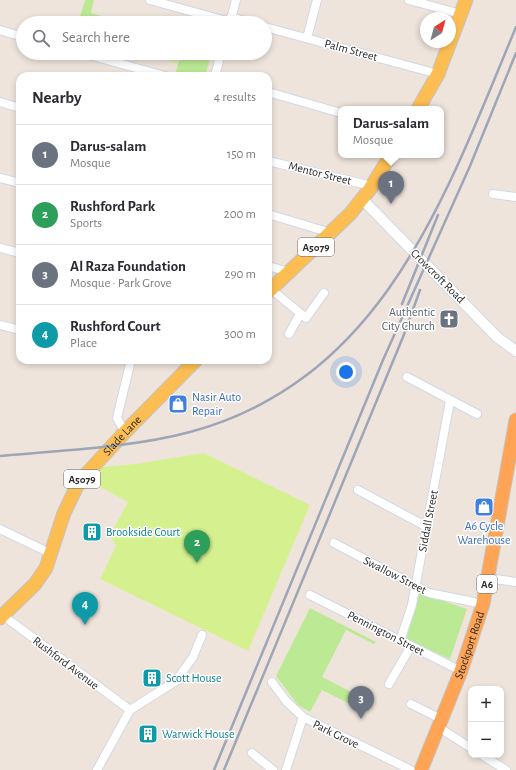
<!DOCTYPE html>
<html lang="en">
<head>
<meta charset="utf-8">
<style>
	:root { --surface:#fff; --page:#f2f2f3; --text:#2b2b33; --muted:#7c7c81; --line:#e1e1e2; --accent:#db2777 }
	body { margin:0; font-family:"Alegreya Sans",sans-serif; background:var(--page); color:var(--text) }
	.controls { position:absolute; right:12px; bottom:12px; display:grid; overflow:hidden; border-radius:8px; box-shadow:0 2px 6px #0003 }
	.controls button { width:36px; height:36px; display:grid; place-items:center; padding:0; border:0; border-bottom:1px solid var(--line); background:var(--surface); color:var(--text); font:20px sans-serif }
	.compass { position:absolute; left:420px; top:12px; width:36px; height:36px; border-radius:50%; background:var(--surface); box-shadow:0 2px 6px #0003; rotate:36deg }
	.you { position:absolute; left:346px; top:372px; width:14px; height:14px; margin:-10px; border:3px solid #fff; border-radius:50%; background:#1a73e8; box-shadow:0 0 0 6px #1a73e833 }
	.badge { display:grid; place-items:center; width:26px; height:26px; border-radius:50%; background:var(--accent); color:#fff; font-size:13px; font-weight:700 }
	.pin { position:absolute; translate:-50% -33px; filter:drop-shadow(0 1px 2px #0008) }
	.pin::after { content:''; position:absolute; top:21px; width:14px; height:12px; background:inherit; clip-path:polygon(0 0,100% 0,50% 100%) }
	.popup { position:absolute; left:338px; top:106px; width:106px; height:52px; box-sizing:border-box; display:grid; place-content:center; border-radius:8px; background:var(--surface); filter:drop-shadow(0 1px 3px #0005); font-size:13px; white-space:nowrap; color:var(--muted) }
	.popup b { font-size:15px; color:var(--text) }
	.popup::after { content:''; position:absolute; left:50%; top:100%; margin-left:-8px; border:8px solid transparent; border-top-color:var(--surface) }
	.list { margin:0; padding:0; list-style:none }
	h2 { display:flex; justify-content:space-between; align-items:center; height:52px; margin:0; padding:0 16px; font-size:17px }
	h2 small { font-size:13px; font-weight:400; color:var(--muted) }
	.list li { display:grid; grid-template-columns:26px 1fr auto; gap:12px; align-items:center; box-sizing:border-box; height:60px; padding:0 16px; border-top:1px solid var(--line) }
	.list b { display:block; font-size:15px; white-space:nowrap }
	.list p { margin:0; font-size:13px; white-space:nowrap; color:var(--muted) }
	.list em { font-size:13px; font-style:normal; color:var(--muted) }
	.icon { flex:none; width:22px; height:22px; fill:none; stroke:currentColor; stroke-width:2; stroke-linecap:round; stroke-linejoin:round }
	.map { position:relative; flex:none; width:516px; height:770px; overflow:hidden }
	.search { position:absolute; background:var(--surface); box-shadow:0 2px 6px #0003; left:16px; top:16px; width:256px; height:44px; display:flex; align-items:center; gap:10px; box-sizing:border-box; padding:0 14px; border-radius:22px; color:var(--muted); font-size:15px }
	.panel { position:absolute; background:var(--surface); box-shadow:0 2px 6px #0003; left:16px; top:72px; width:256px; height:292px; border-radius:12px }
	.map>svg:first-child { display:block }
	.green { fill:#bce994 }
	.pitch { fill:#d5f18f }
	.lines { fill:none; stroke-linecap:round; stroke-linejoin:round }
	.minor-casing { stroke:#d1d8e5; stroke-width:10 }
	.tertiary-casing { stroke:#d1d8e5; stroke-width:12 }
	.primary-casing { stroke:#c4c4c4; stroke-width:15 }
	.trunk-casing { stroke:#c4c4c4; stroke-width:15 }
	.minor { stroke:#fff; stroke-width:8 }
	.tertiary { stroke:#fff; stroke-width:10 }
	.primary { stroke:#fcbe53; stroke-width:13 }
	.trunk { stroke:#fea454; stroke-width:13 }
	.rail { stroke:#9ea5b7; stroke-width:2.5 }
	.labels { text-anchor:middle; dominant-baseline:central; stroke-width:3; stroke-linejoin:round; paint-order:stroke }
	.shield { fill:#fff; stroke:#6b6b6b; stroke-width:1 }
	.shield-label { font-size:11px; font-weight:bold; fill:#2b2b2b }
	.street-label { font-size:12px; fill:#2b2b2b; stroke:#fff }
	.worship-label { font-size:12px; fill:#5b616d; stroke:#fff; text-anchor:end }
	.shop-label { font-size:12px; fill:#366cbe; stroke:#fff; text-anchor:start }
	.culture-label { font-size:12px; fill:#0d838f; stroke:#fff; text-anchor:start }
</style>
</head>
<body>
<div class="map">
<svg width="516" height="770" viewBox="0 0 516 770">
	<rect width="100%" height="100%" fill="#eee4dc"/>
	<g class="green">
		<path d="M85,0H94L91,13L105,17L104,20L114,23H78Z"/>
		<path d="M107,53H139L137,61Z"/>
		<path d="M181,53H212L205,76H189L176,72Z"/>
		<path d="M419,593L467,609L450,659L406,640Z"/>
		<path d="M310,608L376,642L374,644L346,630L322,677L361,697L356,707L322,690L310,712L298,705L276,676Z"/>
	</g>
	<g class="pitch">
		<path d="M168,53H180L177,63L166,60Z"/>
		<path d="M204,453L310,505L248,651L100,579L116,546L110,535L128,502L91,482L102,467L135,464Z"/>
	</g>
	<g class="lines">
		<g class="minor-casing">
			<g id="minor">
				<path d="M150,0L230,22"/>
				<path d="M409,0L461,14"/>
				<path d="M231,17L252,23"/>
				<path d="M230,23L236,0"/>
				<path d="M265,27L438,74"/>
				<path d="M0,30L23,37"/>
				<path d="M307,38L317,0"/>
				<path d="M82,53L165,76"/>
				<path d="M215,76L221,53"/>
				<path d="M268,92L341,113"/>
				<path d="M0,102L20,108"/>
				<path d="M268,161L372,186"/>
				<path d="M0,178L20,183"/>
				<path d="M493,194L516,197"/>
				<path d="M268,214L331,233"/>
				<path d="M0,248L20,253"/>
				<path d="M268,266L289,272"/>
				<path d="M271,289L306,318L324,293"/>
				<path d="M0,325L20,330"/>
				<path d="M289,334L300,314"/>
				<path d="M407,377L477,414"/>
				<path d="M125,432L117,418L131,360"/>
				<path d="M358,490L427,527"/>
				<path d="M0,529L52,554"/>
				<path d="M334,543L429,593L483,604"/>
				<path d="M488,578L516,582"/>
				<path d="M310,595L461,671"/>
				<path d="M1,614L130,710"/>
				<path d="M400,641L412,605L450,401"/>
				<path d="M272,682L286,701L303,717L411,770"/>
				<path d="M389,684L411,646"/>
				<path d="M411,704L441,719"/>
				<path d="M438,727L471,748"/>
				<path d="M252,753L273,770"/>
				<path d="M482,755L506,770"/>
				<path d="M97,770L130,710L176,681L193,657L202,635"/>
				<path d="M286,770L303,717"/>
			</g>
		</g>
		<g class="tertiary-casing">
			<path id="tertiary" d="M362,199L498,338L516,351"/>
		</g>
		<g class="primary-casing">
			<g id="primary">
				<path d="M418,109L438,74L466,0"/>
				<path d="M268,292L350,214L370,189L391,155"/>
				<path id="s1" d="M0,618L35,584L46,568L64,513L79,482L125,432L196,360"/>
			</g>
		</g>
		<g class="trunk-casing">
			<g id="trunk">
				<path id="s2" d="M421,770L461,671L483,604L516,420"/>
			</g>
		</g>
		<use href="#minor" class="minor"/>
		<use href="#tertiary" class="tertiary"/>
		<use href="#primary" class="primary"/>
		<use href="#trunk" class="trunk"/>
		<g class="rail">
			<path d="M402,304L438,215"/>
			<path d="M0,456C62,450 130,448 190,432C385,379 446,194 516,27"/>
			<path d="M214,770L383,360L470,166L516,53"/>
			<path d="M224,770L403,337L420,290"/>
		</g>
	</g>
	<defs>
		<g id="church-square" transform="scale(1)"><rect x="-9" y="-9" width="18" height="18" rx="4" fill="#6b7280" stroke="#fff"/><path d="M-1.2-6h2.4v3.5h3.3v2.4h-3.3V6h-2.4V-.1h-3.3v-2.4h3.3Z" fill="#fff"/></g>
		<g id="shop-square" transform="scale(1)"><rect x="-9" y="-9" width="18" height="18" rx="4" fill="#3f7fe0" stroke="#fff"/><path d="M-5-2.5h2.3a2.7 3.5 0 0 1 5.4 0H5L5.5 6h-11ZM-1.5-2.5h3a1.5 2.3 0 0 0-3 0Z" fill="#fff"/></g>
		<g id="building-square" transform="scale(1)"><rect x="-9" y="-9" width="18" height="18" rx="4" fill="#0f9aa8" stroke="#fff"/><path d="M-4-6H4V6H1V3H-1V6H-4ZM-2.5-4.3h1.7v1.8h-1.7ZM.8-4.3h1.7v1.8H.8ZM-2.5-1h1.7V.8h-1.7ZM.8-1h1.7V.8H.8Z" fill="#fff"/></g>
	</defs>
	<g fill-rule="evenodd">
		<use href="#church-square" x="449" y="319"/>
		<use href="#shop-square" x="178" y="404"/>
		<use href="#shop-square" x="484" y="507"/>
		<use href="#building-square" x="92" y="532"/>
		<use href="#building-square" x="152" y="678"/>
		<use href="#building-square" x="148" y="734"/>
	</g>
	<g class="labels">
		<g class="shield">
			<rect x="298" y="238" width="36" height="18" rx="3"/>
			<rect x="64" y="470" width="36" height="18" rx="3"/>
			<rect x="477" y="575" width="20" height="18" rx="3"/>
		</g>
		<g class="shield-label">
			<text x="316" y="247">A5079</text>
			<text x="82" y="479">A5079</text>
			<text x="487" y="584">A6</text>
		</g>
		<g class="street-label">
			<text transform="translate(351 50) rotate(15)">Palm Street</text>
			<text transform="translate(320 173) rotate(14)">Mentor Street</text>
			<text transform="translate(438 276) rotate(45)">Crowcroft Road</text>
			<text stroke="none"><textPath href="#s1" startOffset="224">Slade Lane</textPath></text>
			<text transform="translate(428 521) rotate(-79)">Siddall Street</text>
			<text transform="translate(395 575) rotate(27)">Swallow Street</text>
			<text transform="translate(386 633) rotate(27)">Pennington Street</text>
			<text stroke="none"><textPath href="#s2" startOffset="134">Stockport Road</textPath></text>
			<text transform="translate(66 663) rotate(37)">Rushford Avenue</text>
			<text transform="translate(336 734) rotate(26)">Park Grove</text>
		</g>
		<g class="worship-label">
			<text x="435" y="312">Authentic<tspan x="435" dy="14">City Church</tspan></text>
		</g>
		<g class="shop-label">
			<text x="192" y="397">Nasir Auto<tspan x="192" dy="14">Repair</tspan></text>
			<text x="484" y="526" text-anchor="middle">A6 Cycle<tspan x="484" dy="14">Warehouse</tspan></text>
		</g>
		<g class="culture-label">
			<text x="106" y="532">Brookside Court</text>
			<text x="166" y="678">Scott House</text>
			<text x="162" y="734">Warwick House</text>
		</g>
	</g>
</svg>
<div class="controls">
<button>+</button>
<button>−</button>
</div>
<svg class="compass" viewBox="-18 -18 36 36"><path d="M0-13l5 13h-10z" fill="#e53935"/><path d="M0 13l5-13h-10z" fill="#7c7c81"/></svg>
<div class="you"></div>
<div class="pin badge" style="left:391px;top:204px;background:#6b7280">1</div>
<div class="popup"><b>Darus-salam</b>Mosque</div>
<div class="pin badge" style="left:197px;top:563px;background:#2e9e5b">2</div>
<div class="pin badge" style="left:361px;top:719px;background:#6b7280">3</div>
<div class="pin badge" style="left:85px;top:625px;background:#0f9aa8">4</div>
<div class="search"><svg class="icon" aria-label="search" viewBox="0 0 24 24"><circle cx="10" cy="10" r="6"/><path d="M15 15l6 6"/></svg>Search here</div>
<section class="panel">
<h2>Nearby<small>4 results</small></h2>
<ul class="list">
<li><span class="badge" style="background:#6b7280">1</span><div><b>Darus-salam</b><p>Mosque</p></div><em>150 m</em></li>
<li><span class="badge" style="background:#2e9e5b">2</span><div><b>Rushford Park</b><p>Sports</p></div><em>200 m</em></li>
<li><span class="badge" style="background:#6b7280">3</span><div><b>Al Raza Foundation</b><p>Mosque · Park Grove</p></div><em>290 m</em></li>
<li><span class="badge" style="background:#0f9aa8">4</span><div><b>Rushford Court</b><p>Place</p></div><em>300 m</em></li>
</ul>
</section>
</div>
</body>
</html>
